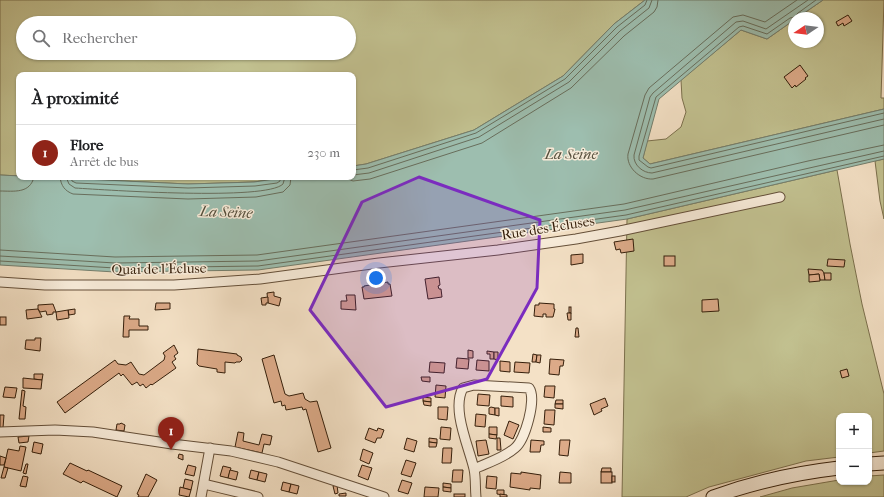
<!DOCTYPE html>
<html lang="fr">
<head>
<meta charset="utf-8">
<style>
	:root { --surface:#fff; --page:#f2f2f2; --text:#202124; --muted:#757577; --line:#e0e0e0; --accent:#8f2418 }
	body { margin:0; font-family:"IM FELL French Canon",serif; background:var(--page); color:var(--text) }
	.controls { position:absolute; right:12px; bottom:12px; display:grid; overflow:hidden; border-radius:8px; box-shadow:0 1px 3px #0004 }
	.controls button { width:36px; height:36px; display:grid; place-items:center; padding:0; border:0; border-bottom:1px solid var(--line); background:var(--surface); color:var(--text); font:20px sans-serif }
	.compass { position:absolute; left:788px; top:12px; width:36px; height:36px; border-radius:50%; background:var(--surface); box-shadow:0 1px 3px #0004; rotate:257deg }
	.you { position:absolute; left:376px; top:278px; width:14px; height:14px; margin:-10px; border:3px solid #fff; border-radius:50%; background:#1a73e8; box-shadow:0 0 0 6px #1a73e833 }
	.badge { display:grid; place-items:center; width:26px; height:26px; border-radius:50%; background:var(--accent); color:#fff; font-size:13px; font-weight:700 }
	.pin { position:absolute; translate:-50% -33px; filter:drop-shadow(0 1px 2px #0008) }
	.pin::after { content:''; position:absolute; top:21px; width:14px; height:12px; background:inherit; clip-path:polygon(0 0,100% 0,50% 100%) }
	.list { margin:0; padding:0; list-style:none }
	h2 { display:flex; justify-content:space-between; align-items:center; height:52px; margin:0; padding:0 16px; font-size:17px }
	h2 small { font-size:13px; font-weight:400; color:var(--muted) }
	.list li { display:grid; grid-template-columns:26px 1fr auto; gap:12px; align-items:center; box-sizing:border-box; height:56px; padding:0 16px; border-top:1px solid var(--line) }
	.list b { display:block; font-size:15px; white-space:nowrap }
	.list p { margin:0; font-size:13px; white-space:nowrap; color:var(--muted) }
	.list em { font-size:13px; font-style:normal; color:var(--muted) }
	.icon { flex:none; width:22px; height:22px; fill:none; stroke:currentColor; stroke-width:2; stroke-linecap:round; stroke-linejoin:round }
	.map { position:relative; flex:none; width:884px; height:497px; overflow:hidden }
	.search { position:absolute; background:var(--surface); box-shadow:0 1px 3px #0004; left:16px; top:16px; width:340px; height:44px; display:flex; align-items:center; gap:10px; box-sizing:border-box; padding:0 14px; border-radius:22px; color:var(--muted); font-size:15px }
	.panel { position:absolute; background:var(--surface); box-shadow:0 1px 3px #0004; left:16px; top:72px; width:340px; height:108px; border-radius:8px }
	.map>svg:first-child { display:block }
	.green { fill:#c2c190; stroke:#7b704d; fill-rule:evenodd }
	.water { fill:#9dbeaf; stroke:#737e6d }
	.lines { fill:none; stroke-linecap:round; stroke-linejoin:round }
	.shore { stroke:#686e5c; stroke-width:1 }
	.building { fill:#dcaa88; stroke:#341e0a }
	.street-casing { stroke:#644f39; stroke-width:11 }
	.secondary-casing { stroke:#341e0a; stroke-width:15 }
	.street { stroke:#f8ecda; stroke-width:9 }
	.secondary { stroke:#f8ecda; stroke-width:13 }
	.marked { fill:#7b2cbf; fill-opacity:0.2; stroke:#7b2cbf; stroke-width:3; stroke-linejoin:round }
	.labels { text-anchor:middle; dominant-baseline:central; stroke-width:3; stroke-linejoin:round; paint-order:stroke }
	.street-label { font-size:14px; fill:#341e0a; stroke:#f8ecda }
	.water-label { font-size:15px; font-style:italic; fill:#544e3c; stroke:#f8ecda }
</style>
</head>
<body>
<div class="map">
<svg width="884" height="497" viewBox="0 0 884 497">
	<rect width="100%" height="100%" fill="#f4e1c6"/>
	<filter id="stains"><feTurbulence type="fractalNoise" baseFrequency=".005" numOctaves="4"/><feColorMatrix values="0 0 0 0 .2 0 0 0 0 .09 0 0 0 0 .02 0 0 0 .5 -.17"/></filter>
	<radialGradient id="worn" r=".72"><stop offset=".6" stop-color="#630" stop-opacity="0"/><stop offset="1" stop-color="#630" stop-opacity=".3"/></radialGradient>
	<g class="green">
		<path d="M0,0H645L614,24L563,76L474,130L366,164L353,166V75H19V176L0,175ZM23,23H349V53H23Z"/>
		<path d="M823,0H884L881,98H884V109L650,164L643,158L647,141L666,139L681,127L686,112L682,98L681,80L741,30L767,39L794,20V42H818V18H797Z"/>
		<path d="M884,159V219L880,201L875,161Z"/>
		<path d="M837,170L850,244L862,304L884,394V451L869,453V416H839V457L806,461L709,487L686,497H622L627,219Z"/>
		<path d="M33,177H288L254,182L188,184Z"/>
		<path d="M884,475V497H760L792,488L839,480V482H869V476Z"/>
	</g>
	<path class="water" d="M645,0H823L797,18H794V20L767,39L741,30L659,99L643,158L650,164L884,109V159L627,219L258,270L115,272L0,265V175L188,184L254,182L288,177H353V166L366,164L474,130L563,76L614,24Z"/>
	<g class="lines">
		<g class="shore">
			<path d="M797,0L765,22L743,15L733,17L649,88L645,95L628,154C626,167 640,180 653,179L884,125"/>
			<path d="M808,0L766,29L743,21L736,22L653,93L650,97L634,155C633,165 643,173 652,173L884,119"/>
			<path d="M816,0L798,13L795,17L790,18L767,34L743,26L739,27L656,97L639,156V160L648,167L651,168L884,113"/>
			<path d="M353,170L368,168L476,133L565,79L617,27L645,5L647,0"/>
			<path d="M353,175L369,173L479,137L569,82L620,31L649,8L652,0"/>
			<path d="M60,177C61,186 65,191 73,194L188,199L256,197L283,192L290,185L291,177"/>
			<path d="M66,177L69,184L75,188C107,190 266,201 283,184L285,177"/>
			<path d="M71,177L72,181L76,183L188,188L255,186L277,183L280,181V177"/>
			<path d="M343,177L353,181L370,179L482,143L571,88L624,36L654,12L657,7L658,0"/>
			<path d="M0,191C14,191 30,194 34,177"/>
			<path d="M0,250L115,257L257,255L624,204L808,161L884,145"/>
			<path d="M0,256L115,263L258,261L625,210L884,151"/>
			<path d="M0,261L115,268L258,266L626,215L884,156"/>
		</g>
	</g>
	<g class="building">
		<path d="M848,15L852,21L844,26L843,23L838,26L836,22Z"/>
		<path d="M800,65L808,76L805,78L806,79L796,87L795,85L792,88L784,77Z"/>
		<path d="M633,239L634,251L621,253L620,249L616,250L614,242Z"/>
		<path d="M583,254V263L571,265V255Z"/>
		<rect x="664" y="256" width="11" height="10"/>
		<path d="M828,259L845,260L844,267L827,266Z"/>
		<path d="M808,269L822,270L824,273L825,280H820L819,274L809,275Z"/>
		<path d="M824,273H831V280H825Z"/>
		<path d="M819,274L820,281L809,282V275Z"/>
		<path d="M439,277L440,285L438,286L439,289H441L442,297L428,299L425,279Z"/>
		<path d="M388,282V284H390L392,296L364,299L362,287H364V286Z"/>
		<path d="M274,292V296L281,298L279,306L268,303L267,293Z"/>
		<path d="M346,295H355L356,310L341,309V301H347Z"/>
		<path d="M268,297V303H266V305H262L261,298Z"/>
		<path d="M718,299L719,311L702,312V300Z"/>
		<path d="M156,303H170V309L155,310Z"/>
		<path d="M539,303L554,304V309H555L553,317H546V314H543V317L534,316L535,305H539Z"/>
		<path d="M53,304L56,312H53V314L47,315L46,311L40,312L38,309V305Z"/>
		<rect x="569" y="307" width="2" height="6"/>
		<path d="M38,309L42,317L27,319L26,310Z"/>
		<path d="M75,309V314L69,315L68,310Z"/>
		<path d="M68,310L69,318L57,320L56,312Z"/>
		<path d="M567,313H571V320H568Z"/>
		<path d="M124,316H130L129,319H139V326H148V330H129V337H123Z"/>
		<rect x="0" y="317" width="6" height="8"/>
		<path d="M576,328H578L579,337H575Z"/>
		<path d="M35,338H41L40,351L25,349L26,340H35Z"/>
		<path d="M174,345L178,353L174,356L176,359L172,362L176,368L152,385L151,384L146,388L143,384L140,386L137,382L132,385L123,374L121,376L119,373L65,413L57,402L115,360L118,364L126,365L131,362L139,374L144,375L164,360L165,356L163,353Z"/>
		<path d="M198,349L237,354V355L241,357L242,360L240,362H236L235,363L225,362V373L217,372V369L199,366L197,364Z"/>
		<path d="M468,350L473,351V358H468Z"/>
		<path d="M487,351L494,352V359H490V354H487Z"/>
		<path d="M494,352H498V360L494,359Z"/>
		<path d="M533,354L537,355L536,362H532Z"/>
		<path d="M274,355L285,394L289,396L303,393L305,399L310,402L317,401L331,448L318,452L306,409L303,410L302,407L286,410L285,405L282,406L281,401L274,403L262,359Z"/>
		<path d="M537,355H541L540,363L536,362Z"/>
		<path d="M457,358L469,359L468,369L456,368Z"/>
		<path d="M550,359L564,360L563,366H560L559,375L549,374Z"/>
		<path d="M477,360L489,361V371L476,370Z"/>
		<path d="M500,361L510,362V372L500,371Z"/>
		<path d="M430,362L445,363L444,373L429,372Z"/>
		<path d="M515,362L530,363L529,373L514,372Z"/>
		<path d="M847,369L849,376L842,378L840,371Z"/>
		<path d="M34,374H43L42,380L34,379Z"/>
		<path d="M421,377H430V382L422,381Z"/>
		<path d="M23,378L42,380L41,389L23,388Z"/>
		<path d="M436,385L446,386L445,398L435,397Z"/>
		<path d="M545,386H555L554,398L544,397Z"/>
		<path d="M5,387L17,388L15,398L3,397Z"/>
		<path d="M22,390L25,391L23,406L26,407L25,419H19Z"/>
		<path d="M478,394L490,395L489,406L477,405Z"/>
		<path d="M501,396L513,397V407L501,406Z"/>
		<path d="M423,397L431,398V402L423,401Z"/>
		<path d="M605,398L608,406L601,409L602,411L594,415L590,404Z"/>
		<path d="M556,400H563V404H555Z"/>
		<path d="M423,401L431,402V406L424,405Z"/>
		<path d="M555,404H563V409L555,408Z"/>
		<path d="M438,407H448L447,420L438,419Z"/>
		<path d="M491,407L495,408V415L489,414V408Z"/>
		<path d="M495,408H499V416L495,415Z"/>
		<path d="M545,410H555L554,425L544,424Z"/>
		<path d="M476,414L486,415L485,427L475,426Z"/>
		<path d="M0,415H4L3,428L0,429Z"/>
		<path d="M509,421L519,425L513,439L504,435Z"/>
		<path d="M121,423L125,425L124,431L116,430L117,424H120Z"/>
		<path d="M441,427L451,428L450,440L440,439Z"/>
		<path d="M489,427H497V435L489,434Z"/>
		<path d="M543,427L551,428V432H543Z"/>
		<path d="M369,428L377,431L378,428L384,430L381,438H377L375,443L365,439Z"/>
		<path d="M238,432L244,433L243,441L259,445L262,434L272,436L270,445L264,444L262,453L235,447Z"/>
		<path d="M489,434L497,435L496,439L489,438Z"/>
		<path d="M29,436L28,442L19,443L18,437Z"/>
		<path d="M407,438L417,441L414,452L404,449Z"/>
		<path d="M429,438L437,439V443L429,442Z"/>
		<path d="M497,438H500L501,450H497Z"/>
		<path d="M486,440L489,454L478,456L476,441Z"/>
		<path d="M531,440L544,441V445H541L540,452H530Z"/>
		<path d="M560,440H570L568,456L559,455Z"/>
		<path d="M34,442L43,444L41,454L32,452Z"/>
		<path d="M429,442L437,443L436,447H429Z"/>
		<path d="M20,446L26,447L21,471L4,467L8,449L19,451Z"/>
		<path d="M443,448H452L451,463H442Z"/>
		<path d="M363,449L373,453L369,464L360,460Z"/>
		<path d="M179,454L183,455V460L178,458Z"/>
		<path d="M0,456L6,458L4,465H0Z"/>
		<path d="M406,460L416,463L411,477L401,474Z"/>
		<path d="M70,463L87,471L88,470L122,486L117,497L83,481L81,483L63,474Z"/>
		<path d="M26,464H28L26,474L23,473Z"/>
		<path d="M188,465L196,467L194,476L185,474Z"/>
		<path d="M362,465L372,468L368,480L358,476Z"/>
		<path d="M223,466L231,468L228,478L220,476Z"/>
		<path d="M4,467L8,468L5,478H1Z"/>
		<path d="M602,468H611V472H601Z"/>
		<path d="M230,470L238,472L236,480L228,478Z"/>
		<path d="M251,470L259,472L257,480L249,478Z"/>
		<path d="M453,470H463L462,482H452Z"/>
		<path d="M259,472L267,474L265,482L257,480Z"/>
		<path d="M521,472L541,475L540,489L530,488V490L510,487L511,473L521,474Z"/>
		<path d="M560,472L571,473V483H559Z"/>
		<rect x="601" y="472" width="11" height="11"/>
		<path d="M146,474L157,480L148,497H138L139,495L137,494Z"/>
		<path d="M23,476L28,477L26,487L20,486Z"/>
		<path d="M487,476L497,477L496,489L486,488Z"/>
		<rect x="612" y="476" width="3" height="6"/>
		<path d="M185,479L193,481L191,490L183,488Z"/>
		<path d="M402,480L412,483L408,494L398,491Z"/>
		<path d="M283,482L291,484L289,492L281,490Z"/>
		<path d="M443,483L451,484V488L443,487Z"/>
		<path d="M291,484L299,486L297,494L289,492Z"/>
		<path d="M337,485L338,493L335,494L333,486Z"/>
		<path d="M180,487L191,490L189,497L179,495Z"/>
		<path d="M425,487L439,488L438,497H424Z"/>
		<path d="M443,487L451,488V492L443,491Z"/>
		<path d="M497,490H504V495L497,494Z"/>
		<path d="M346,493V496H339V494Z"/>
		<rect x="454" y="494" width="11" height="3"/>
		<path d="M500,494L507,495V497H500Z"/>
	</g>
	<g class="lines">
		<g class="street-casing">
			<g id="street">
				<path d="M0,282L45,285H174L260,279L379,263L498,250L576,239L620,231L780,197"/>
				<path d="M0,432L55,430L93,432L172,444L231,451L278,462L384,497"/>
				<path d="M474,469C487,463 504,458 515,448C525,440 537,399 529,388L474,385L463,388C451,409 469,447 474,469C476,478 475,488 476,497"/>
				<path d="M204,484L258,497"/>
				<path d="M201,497L210,448"/>
			</g>
		</g>
		<g class="secondary-casing">
			<g id="secondary">
				<path d="M869,464L884,463"/>
				<path d="M713,497C754,482 796,473 839,468"/>
			</g>
		</g>
		<use href="#street" class="street"/>
		<use href="#secondary" class="secondary"/>
	</g>
	<path class="marked" d="M419,177L540,220L537,288L487,379L386,407L310,310L362,202Z"/>
	<g class="labels">
		<g class="street-label">
			<text transform="translate(548 228) rotate(-9)">Rue des Écluses</text>
			<text transform="translate(159 269) rotate(-1)">Quai de l'Écluse</text>
		</g>
		<g class="water-label">
			<text x="571" y="154">La Seine</text>
			<text transform="translate(226 212) rotate(2)">La Seine</text>
		</g>
	</g>
	<rect width="100%" height="100%" filter="url(#stains)"/>
	<rect width="100%" height="100%" fill="url(#worn)"/>
</svg>
<div class="controls">
<button>+</button>
<button>−</button>
</div>
<svg class="compass" viewBox="-18 -18 36 36"><path d="M0-13l5 13h-10z" fill="#e53935"/><path d="M0 13l5-13h-10z" fill="#757577"/></svg>
<div class="you"></div>
<div class="pin badge" style="left:171px;top:450px">1</div>
<div class="search"><svg class="icon" aria-label="search" viewBox="0 0 24 24"><circle cx="10" cy="10" r="6"/><path d="M15 15l6 6"/></svg>Rechercher</div>
<section class="panel">
<h2>À proximité<small></small></h2>
<ul class="list">
<li><span class="badge">1</span><div><b>Flore</b><p>Arrêt de bus</p></div><em>230 m</em></li>
</ul>
</section>
</div>
</body>
</html>
